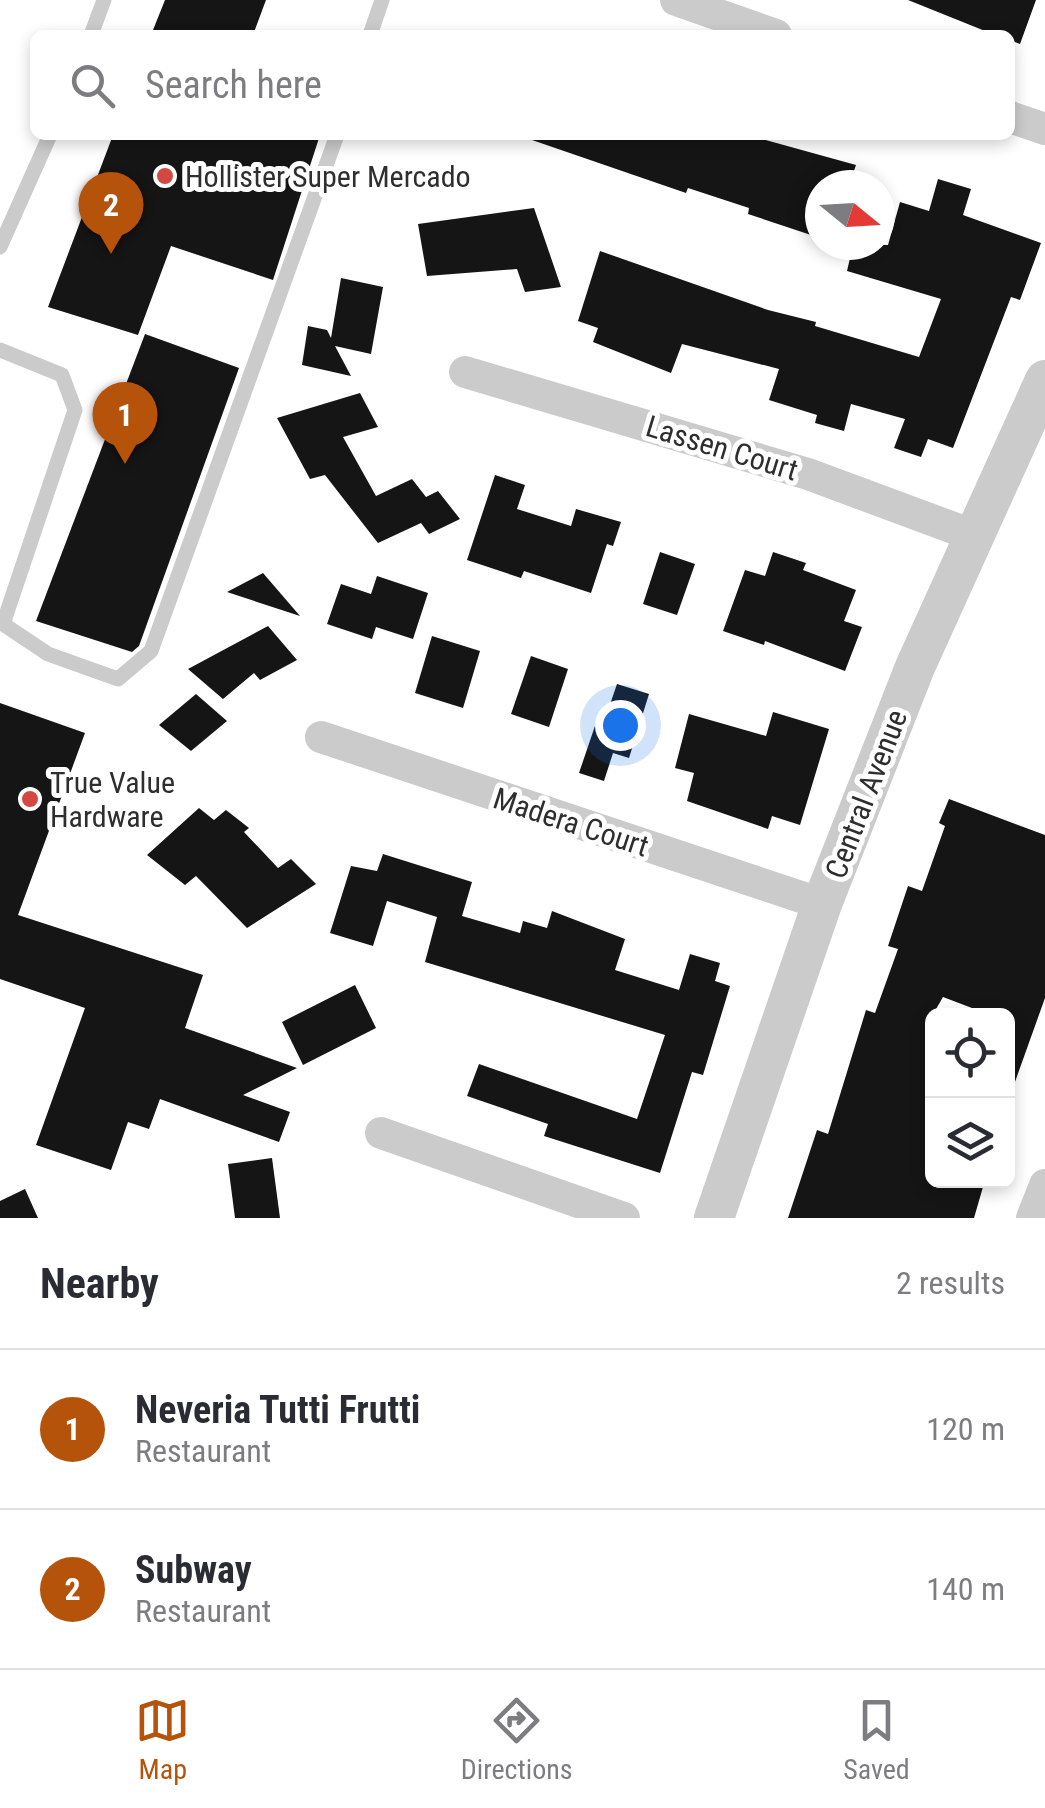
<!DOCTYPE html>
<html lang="en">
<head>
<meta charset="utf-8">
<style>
	:root { --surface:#fff; --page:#f2f2f3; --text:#2b2b33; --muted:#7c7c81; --line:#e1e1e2; --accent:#b45309 }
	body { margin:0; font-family:"Roboto Condensed",sans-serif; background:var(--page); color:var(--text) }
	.controls { position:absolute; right:30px; bottom:30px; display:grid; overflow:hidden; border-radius:15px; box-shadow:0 5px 15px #0003 }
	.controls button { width:90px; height:90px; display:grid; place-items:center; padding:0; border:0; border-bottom:2px solid var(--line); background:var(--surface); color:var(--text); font:50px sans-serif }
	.compass { position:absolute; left:805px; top:170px; width:90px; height:90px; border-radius:50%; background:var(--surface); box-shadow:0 5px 15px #0003; rotate:108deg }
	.you { position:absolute; left:620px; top:725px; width:35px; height:35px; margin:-25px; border:8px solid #fff; border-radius:50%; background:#1a73e8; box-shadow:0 0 0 15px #1a73e833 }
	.badge { display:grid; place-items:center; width:65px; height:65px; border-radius:50%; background:var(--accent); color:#fff; font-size:32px; font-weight:700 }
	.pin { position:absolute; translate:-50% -82px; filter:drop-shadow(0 2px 5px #0008) }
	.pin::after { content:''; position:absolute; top:52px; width:35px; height:30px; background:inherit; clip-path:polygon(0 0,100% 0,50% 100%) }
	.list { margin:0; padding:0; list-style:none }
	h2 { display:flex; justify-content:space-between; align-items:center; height:130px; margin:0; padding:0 40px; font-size:42px }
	h2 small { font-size:32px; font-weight:400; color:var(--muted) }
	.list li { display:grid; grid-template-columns:65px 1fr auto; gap:30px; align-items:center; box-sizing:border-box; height:160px; padding:0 40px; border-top:2px solid var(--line) }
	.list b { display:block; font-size:38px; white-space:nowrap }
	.list p { margin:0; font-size:32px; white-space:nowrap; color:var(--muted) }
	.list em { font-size:32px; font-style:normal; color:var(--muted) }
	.icon { flex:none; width:55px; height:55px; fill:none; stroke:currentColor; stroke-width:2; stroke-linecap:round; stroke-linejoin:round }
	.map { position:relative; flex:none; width:1045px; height:1218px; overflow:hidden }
	.search { position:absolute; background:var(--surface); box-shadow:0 5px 15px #0003; left:30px; right:30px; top:30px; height:110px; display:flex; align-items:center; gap:25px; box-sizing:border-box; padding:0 35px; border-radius:15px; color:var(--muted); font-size:38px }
	.sheet { height:450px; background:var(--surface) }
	nav { display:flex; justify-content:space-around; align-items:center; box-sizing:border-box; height:140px; border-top:2px solid var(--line); background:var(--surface); font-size:28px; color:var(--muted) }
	nav a { display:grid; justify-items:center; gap:5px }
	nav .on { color:var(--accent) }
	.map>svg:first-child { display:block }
	.building { fill:#151515 }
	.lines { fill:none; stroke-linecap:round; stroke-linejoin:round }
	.service { stroke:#cbcbcb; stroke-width:15 }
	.minor { stroke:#cbcbcb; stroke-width:32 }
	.tertiary { stroke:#cbcbcb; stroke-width:40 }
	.poi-dot { fill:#d44841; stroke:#fff; stroke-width:4 }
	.labels { text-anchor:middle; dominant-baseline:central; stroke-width:10; stroke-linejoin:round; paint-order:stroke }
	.poi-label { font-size:30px; fill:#2e2e2e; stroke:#fff; text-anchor:start }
	.street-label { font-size:30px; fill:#2e2e2e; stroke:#fff }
</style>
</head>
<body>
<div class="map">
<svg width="1045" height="1218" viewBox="0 0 1045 1218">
	<rect width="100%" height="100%" fill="#fff"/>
	<g class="building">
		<path d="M165,0H266L253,35H151Z"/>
		<path d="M908,0H1036L1020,44L1010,40V35H995Z"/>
		<path d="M113,135H320L273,280L171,246L138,335L48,307Z"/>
		<path d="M532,135H748L856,165L849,185H820V238L748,214L749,208L688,188L686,193L532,140Z"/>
		<path d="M938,179L971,189L963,215L1041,243L1020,300L1011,297L953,448L928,439L921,457L894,448L905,419L851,404L844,431L815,423L817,415L769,400L779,369L682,344L671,373L593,342L598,328L578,321L600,251L768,310L816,322L815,326L919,357L941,299L847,271L853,245H888L900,202L929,211Z"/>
		<path d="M534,208L561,287L525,292L517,269L427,276L418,224Z"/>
		<path d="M341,278L383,287L371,354L335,346L351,376L302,365L308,326L327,330L331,338Z"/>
		<path d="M145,334L239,368L139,646L132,652L36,621Z"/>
		<path d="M360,393L378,427L343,437L376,496L412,479L426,497L438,491L460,519L429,534L421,523L378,543L325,475L310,479L277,418Z"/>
		<path d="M495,475L525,485L517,509L571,526L576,509L621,522L613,546L607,544L591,593L524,571L521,578L467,560Z"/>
		<path d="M660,552L695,564L677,615L643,604Z"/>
		<path d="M773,552L806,563L803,570L856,590L844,621L862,627L845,671L765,641L764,645L723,631L745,570L765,576Z"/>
		<path d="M263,573L300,616L227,592Z"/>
		<path d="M377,576L428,593L413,639L376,627L372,639L327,624L341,584L371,594Z"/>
		<path d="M268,626L297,660L260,680L254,673L223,699L188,669Z"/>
		<path d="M432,636L480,651L463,708L415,693Z"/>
		<path d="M531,656L568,669L549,727L511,714Z"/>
		<path d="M617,684L649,694L629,758L613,753L604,781L579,773L598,717L605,719Z"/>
		<path d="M196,694L227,721L191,751L159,725Z"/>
		<path d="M0,703L85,733L18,915L203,975L185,1028L297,1068L243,1095L290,1112L279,1142L160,1099L149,1129L128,1122L111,1170L36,1145L85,1008L0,979Z"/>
		<path d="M773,712L829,729L800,825L772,816L768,829L687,801L694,773L675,768L689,714L766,736Z"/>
		<path d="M949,799L1045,835V998L1011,1093L1008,1016H993L943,997L932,1016V1180H985L974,1218H788L817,1130L828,1134L866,1010L875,1013L898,949L888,946L908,886L922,891L945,826L939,823Z"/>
		<path d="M199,808L214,820L226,810L249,828L244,832L278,868L291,859L316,884L247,928L196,876L185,885L147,855Z"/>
		<path d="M383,854L472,882L462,916L520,933L523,921L547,928L552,911L625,939L615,970L679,990L690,954L720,963L715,981L730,986L703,1075L692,1072L660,1173L544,1136L548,1124L467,1096L479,1064L637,1119L665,1035L425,962L437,917L387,901L373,946L330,933L351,866L377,871Z"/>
		<path d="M355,985L376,1028L303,1065L282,1022Z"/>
		<path d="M272,1158L280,1218H235L228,1164Z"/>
		<path d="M25,1189L38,1218H0V1201Z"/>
	</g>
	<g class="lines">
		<g class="service">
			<path d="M91,35L104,0"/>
			<path d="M370,35L382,0"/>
			<path d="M0,247L50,135"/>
			<path d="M0,350L62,375L75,410L3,624L48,654L118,679L151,651L337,135"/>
		</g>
		<g class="minor">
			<path d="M676,0L776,35"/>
			<path d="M1010,117L1045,129"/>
			<path d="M465,372L808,474L975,536"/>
			<path d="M321,737L822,904"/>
			<path d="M381,1133L624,1218"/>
			<path d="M1032,1218L1045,1185"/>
		</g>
		<path class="tertiary" d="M714,1218L822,904L915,667L1045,380"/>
	</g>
	<g class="poi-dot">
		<circle cx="165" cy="176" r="10"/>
		<circle cx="30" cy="799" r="10"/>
	</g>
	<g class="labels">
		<g class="poi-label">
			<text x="185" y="176">Hollister Super Mercado</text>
			<text x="50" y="782">True Value<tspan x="50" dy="34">Hardware</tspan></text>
		</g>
		<g class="street-label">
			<text transform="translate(722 448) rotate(17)">Lassen Court</text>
			<text transform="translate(866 794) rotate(-69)">Central Avenue</text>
			<text transform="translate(571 822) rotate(18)">Madera Court</text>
		</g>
	</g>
</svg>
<div class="controls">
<button><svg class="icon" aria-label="locate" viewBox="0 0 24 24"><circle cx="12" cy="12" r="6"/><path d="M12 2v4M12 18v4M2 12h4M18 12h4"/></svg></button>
<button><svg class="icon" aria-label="layers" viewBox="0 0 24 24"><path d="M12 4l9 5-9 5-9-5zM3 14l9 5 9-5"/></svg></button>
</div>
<svg class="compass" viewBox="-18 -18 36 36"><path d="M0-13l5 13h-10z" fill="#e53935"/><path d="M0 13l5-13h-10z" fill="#7c7c81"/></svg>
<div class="you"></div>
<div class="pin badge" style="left:125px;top:464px">1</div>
<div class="pin badge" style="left:111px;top:254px">2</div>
<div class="search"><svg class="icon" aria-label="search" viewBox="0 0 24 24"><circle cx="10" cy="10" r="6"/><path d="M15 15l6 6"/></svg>Search here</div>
</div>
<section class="sheet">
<h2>Nearby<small>2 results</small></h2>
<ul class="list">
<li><span class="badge">1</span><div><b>Neveria Tutti Frutti</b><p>Restaurant</p></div><em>120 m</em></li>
<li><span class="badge">2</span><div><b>Subway</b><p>Restaurant</p></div><em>140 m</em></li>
</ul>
</section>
<nav>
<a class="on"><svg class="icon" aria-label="map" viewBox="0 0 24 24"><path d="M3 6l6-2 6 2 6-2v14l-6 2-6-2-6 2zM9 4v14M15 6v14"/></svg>Map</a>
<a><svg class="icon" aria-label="directions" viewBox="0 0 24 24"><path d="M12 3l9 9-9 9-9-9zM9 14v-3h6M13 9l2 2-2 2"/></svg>Directions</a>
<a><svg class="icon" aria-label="saved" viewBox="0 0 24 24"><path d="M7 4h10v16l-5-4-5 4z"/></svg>Saved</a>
</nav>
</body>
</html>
